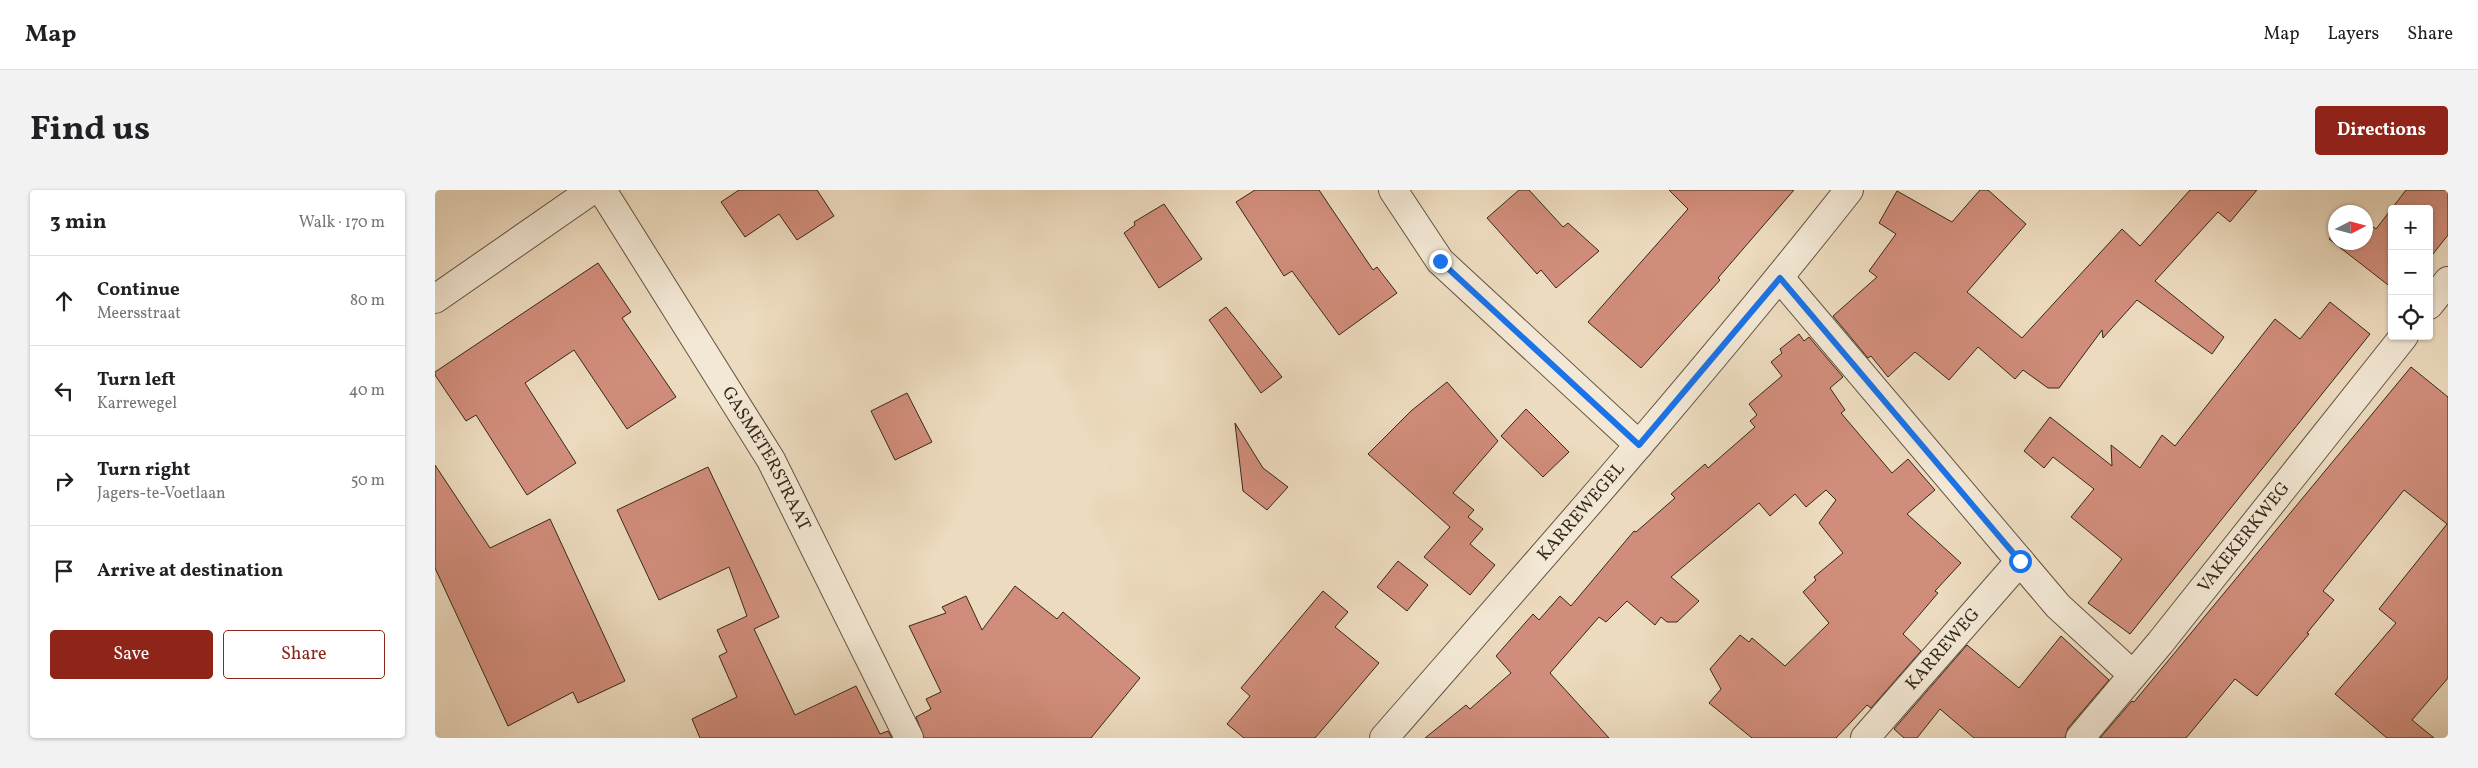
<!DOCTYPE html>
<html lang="en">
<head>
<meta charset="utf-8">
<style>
	:root { --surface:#fff; --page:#f2f2f2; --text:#202124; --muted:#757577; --line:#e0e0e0; --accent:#8f2418 }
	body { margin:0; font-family:Vollkorn,serif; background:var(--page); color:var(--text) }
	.controls { position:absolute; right:15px; top:15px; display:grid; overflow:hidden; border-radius:5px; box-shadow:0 1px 4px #0004 }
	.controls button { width:45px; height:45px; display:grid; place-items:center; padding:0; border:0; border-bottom:1px solid var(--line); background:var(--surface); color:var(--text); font:25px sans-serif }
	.compass { position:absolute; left:1893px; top:15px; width:45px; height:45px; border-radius:50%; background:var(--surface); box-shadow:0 1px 4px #0004; rotate:84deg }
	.stop { position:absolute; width:15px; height:15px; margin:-11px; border:4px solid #1a73e8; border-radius:50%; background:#fff }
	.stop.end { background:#1a73e8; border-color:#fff; box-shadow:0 1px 5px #0008 }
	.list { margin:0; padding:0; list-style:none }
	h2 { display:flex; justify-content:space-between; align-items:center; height:65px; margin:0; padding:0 20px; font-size:21px }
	h2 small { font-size:16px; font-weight:400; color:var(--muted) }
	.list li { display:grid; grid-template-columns:32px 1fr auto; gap:15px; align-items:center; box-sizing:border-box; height:90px; padding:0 20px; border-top:1px solid var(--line) }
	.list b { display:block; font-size:19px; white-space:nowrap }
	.list p { margin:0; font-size:16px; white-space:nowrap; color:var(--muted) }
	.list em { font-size:16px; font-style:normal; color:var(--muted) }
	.actions { display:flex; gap:10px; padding:15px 20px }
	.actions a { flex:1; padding:11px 0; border:1px solid var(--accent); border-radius:5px; text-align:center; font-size:18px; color:var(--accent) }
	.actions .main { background:var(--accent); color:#fff }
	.icon { flex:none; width:28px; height:28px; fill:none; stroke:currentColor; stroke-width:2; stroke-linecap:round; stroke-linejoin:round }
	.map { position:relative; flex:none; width:2013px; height:548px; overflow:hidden; border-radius:5px }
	header { display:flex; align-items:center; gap:30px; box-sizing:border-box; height:70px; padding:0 25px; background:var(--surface); border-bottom:1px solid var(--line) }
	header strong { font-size:24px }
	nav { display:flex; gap:28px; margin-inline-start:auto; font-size:18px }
	.intro { display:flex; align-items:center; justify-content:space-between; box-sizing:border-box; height:120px; padding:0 30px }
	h1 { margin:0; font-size:35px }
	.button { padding:12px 22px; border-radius:5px; background:var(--accent); color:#fff; font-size:18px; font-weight:700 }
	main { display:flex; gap:30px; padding:0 30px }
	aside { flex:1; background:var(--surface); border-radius:5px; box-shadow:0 1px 4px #0004 }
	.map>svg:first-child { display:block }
	.building { fill:#d18d7b; stroke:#352819 }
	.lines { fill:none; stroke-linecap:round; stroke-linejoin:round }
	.minor-casing { stroke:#635542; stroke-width:30 }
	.minor { stroke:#f3e8d5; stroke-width:28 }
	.route { stroke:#1a73e8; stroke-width:6 }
	.labels { text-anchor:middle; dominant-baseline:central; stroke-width:4; stroke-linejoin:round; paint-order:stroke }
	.street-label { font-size:18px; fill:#352819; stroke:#f3e8d5 }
</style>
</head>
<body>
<header>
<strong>Map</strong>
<nav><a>Map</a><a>Layers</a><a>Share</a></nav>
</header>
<div class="intro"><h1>Find us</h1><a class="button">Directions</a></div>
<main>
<aside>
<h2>3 min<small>Walk · 170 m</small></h2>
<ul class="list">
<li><svg class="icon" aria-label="ahead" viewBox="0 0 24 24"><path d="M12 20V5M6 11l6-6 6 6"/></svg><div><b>Continue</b><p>Meersstraat</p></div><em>80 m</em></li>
<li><svg class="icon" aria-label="left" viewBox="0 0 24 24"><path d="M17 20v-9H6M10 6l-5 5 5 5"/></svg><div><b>Turn left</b><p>Karrewegel</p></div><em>40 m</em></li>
<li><svg class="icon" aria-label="right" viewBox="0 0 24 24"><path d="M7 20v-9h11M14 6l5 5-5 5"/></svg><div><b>Turn right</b><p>Jagers-te-Voetlaan</p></div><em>50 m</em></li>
<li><svg class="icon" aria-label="arrive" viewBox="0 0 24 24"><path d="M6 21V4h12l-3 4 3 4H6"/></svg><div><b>Arrive at destination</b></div></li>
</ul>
<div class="actions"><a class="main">Save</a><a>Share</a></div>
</aside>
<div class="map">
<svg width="2013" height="548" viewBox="0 0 2013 548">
	<rect width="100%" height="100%" fill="#eddbbf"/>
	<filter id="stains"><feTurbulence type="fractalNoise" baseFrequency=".004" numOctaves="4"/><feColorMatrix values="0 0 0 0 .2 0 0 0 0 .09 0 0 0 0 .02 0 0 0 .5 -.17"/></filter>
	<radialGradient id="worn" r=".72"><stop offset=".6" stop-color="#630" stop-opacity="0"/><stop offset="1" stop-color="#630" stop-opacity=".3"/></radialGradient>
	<g class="building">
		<path d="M304,0H382L399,26L362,50L344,24L310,47L286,12Z"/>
		<path d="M820,0H884L938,80L942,77L962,103L904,145L857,81L849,86L801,12Z"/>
		<path d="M1084,0H1094L1128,37L1133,33L1164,61L1121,98L1106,80L1102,84L1052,28Z"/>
		<path d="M1234,0H1359L1283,88L1285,90L1206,178L1153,132L1253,19Z"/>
		<path d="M1545,0H1553L1591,34L1532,102L1587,148L1687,39L1705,56L1755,0H1822L1795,32L1783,22L1720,91L1789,147L1777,164L1702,110L1668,148L1667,140L1624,198H1613L1588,180L1580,189L1543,157L1514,190L1480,162L1453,187L1436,166L1433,168L1398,126L1442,87L1434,81L1461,44L1444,33L1462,1L1517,32Z"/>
		<path d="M1971,0H2013V45L1994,69V19H1957V98L1894,49L1900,42V52H1930V31L1941,39Z"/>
		<path d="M729,14L767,69L724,98L689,43L700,35L699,32Z"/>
		<path d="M163,73L196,122L187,128L241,207L192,239L139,160L90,193L141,273L92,305L41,225L31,231L0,185V182Z"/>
		<path d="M1895,112L1935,144L1695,444L1653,413L1687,369L1636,327L1659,299L1618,267L1609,278L1589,261L1615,227L1677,276L1676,255L1705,278L1727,245L1740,256L1840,129L1865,149Z"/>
		<path d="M791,117L847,187L826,203L774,130Z"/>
		<path d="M1364,144L1369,151L1374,147L1408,187L1395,198L1410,220L1406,223L1457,283L1473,269L1500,300L1472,324L1526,373L1500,401L1503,403L1468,444L1486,461L1436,518L1432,515L1401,548H1317L1274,513L1286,499L1275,479L1305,445L1314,452L1317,448L1350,476L1394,433L1368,402L1381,390L1379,387L1408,363L1384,333L1401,310L1391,300L1371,317L1360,304L1335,326L1324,313L1236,387L1264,411L1242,432H1232L1226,427L1220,435L1192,411L1171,432L1164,427L1115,483L1174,548H990L1031,515L1035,519L1076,483L1061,466L1098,424L1104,430L1125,406L1136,416L1199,341L1201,342L1240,308L1236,304L1270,274L1273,278L1320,237L1315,231L1322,225L1314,214L1347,186L1336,172L1347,163L1345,159Z"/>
		<path d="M1976,177L2013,207V488L1977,530L1999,548H1952L1900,504L1961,433L1944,419L2012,334L1969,300L1888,401L1899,410L1872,443L1874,444L1822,506L1800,489L1751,548H1665L1697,511L1699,512Z"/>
		<path d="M1012,192L1063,251L1018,303L1039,320L1033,327L1048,339L1035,354L1060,375L1035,405L989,367L1015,337L933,264L976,221Z"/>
		<path d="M472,203L497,252L460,270L436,221Z"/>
		<path d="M1091,219L1134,262L1108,287L1066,246Z"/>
		<path d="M800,233L828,278L853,297L832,320L808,301Z"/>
		<path d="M0,275L55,358L115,329L190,491L143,513L138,502L73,536L0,378Z"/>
		<path d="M273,277L344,427L319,439L360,525L421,496L445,544L453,541L457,548H265L257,529L302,507L284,466L292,462L282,440L312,426L294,377L224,410L182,320Z"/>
		<path d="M963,371L993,395L972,421L942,397Z"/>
		<path d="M580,396L622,429L628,422L705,488L656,548H489L481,527L496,519L491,509L506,502L474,436L511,423L507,417L531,406L547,440Z"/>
		<path d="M888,401L913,422L900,437L944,473L880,548H809L792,534L815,506L806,498Z"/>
		<path d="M1626,446L1674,490L1633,538L1630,548H1539L1505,519L1482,548H1469L1459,539L1532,455L1584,498Z"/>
	</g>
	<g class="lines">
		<g class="minor-casing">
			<g id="minor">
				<path id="s1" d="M167,0L336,270L474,548"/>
				<path d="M958,0L1005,71L1204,255"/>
				<path d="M1345,88L1623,416L1698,485"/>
				<path d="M0,109L157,0"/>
				<path d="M1994,115L2013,91"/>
				<path id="s2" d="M949,548C1107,367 1266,188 1414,0"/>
				<path id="s3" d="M1430,548L1585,371"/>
				<path id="s4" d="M1645,548L1725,453L1969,146"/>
			</g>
		</g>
		<use href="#minor" class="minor"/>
	</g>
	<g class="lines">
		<path class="route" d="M1005,71L1204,255L1345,88L1585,371"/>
	</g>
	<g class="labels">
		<g class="street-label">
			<text stroke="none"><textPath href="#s1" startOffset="315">GASMETERSTRAAT</textPath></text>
			<text stroke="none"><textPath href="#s2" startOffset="300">KARREWEGEL</textPath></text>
			<text stroke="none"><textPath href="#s4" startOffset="259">VAKEKERKWEG</textPath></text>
			<text stroke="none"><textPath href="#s3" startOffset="118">KARREWEG</textPath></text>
		</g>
	</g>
	<rect width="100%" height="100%" filter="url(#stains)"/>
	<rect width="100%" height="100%" fill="url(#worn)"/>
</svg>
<div class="controls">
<button>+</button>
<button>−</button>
<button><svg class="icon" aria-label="locate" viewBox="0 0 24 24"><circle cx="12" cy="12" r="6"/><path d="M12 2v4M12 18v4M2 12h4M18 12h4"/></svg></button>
</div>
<svg class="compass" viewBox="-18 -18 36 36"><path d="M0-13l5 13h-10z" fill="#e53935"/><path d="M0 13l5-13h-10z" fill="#757577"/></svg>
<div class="stop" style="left:1585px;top:371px"></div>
<div class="stop end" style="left:1005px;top:71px"></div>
</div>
</main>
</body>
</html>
